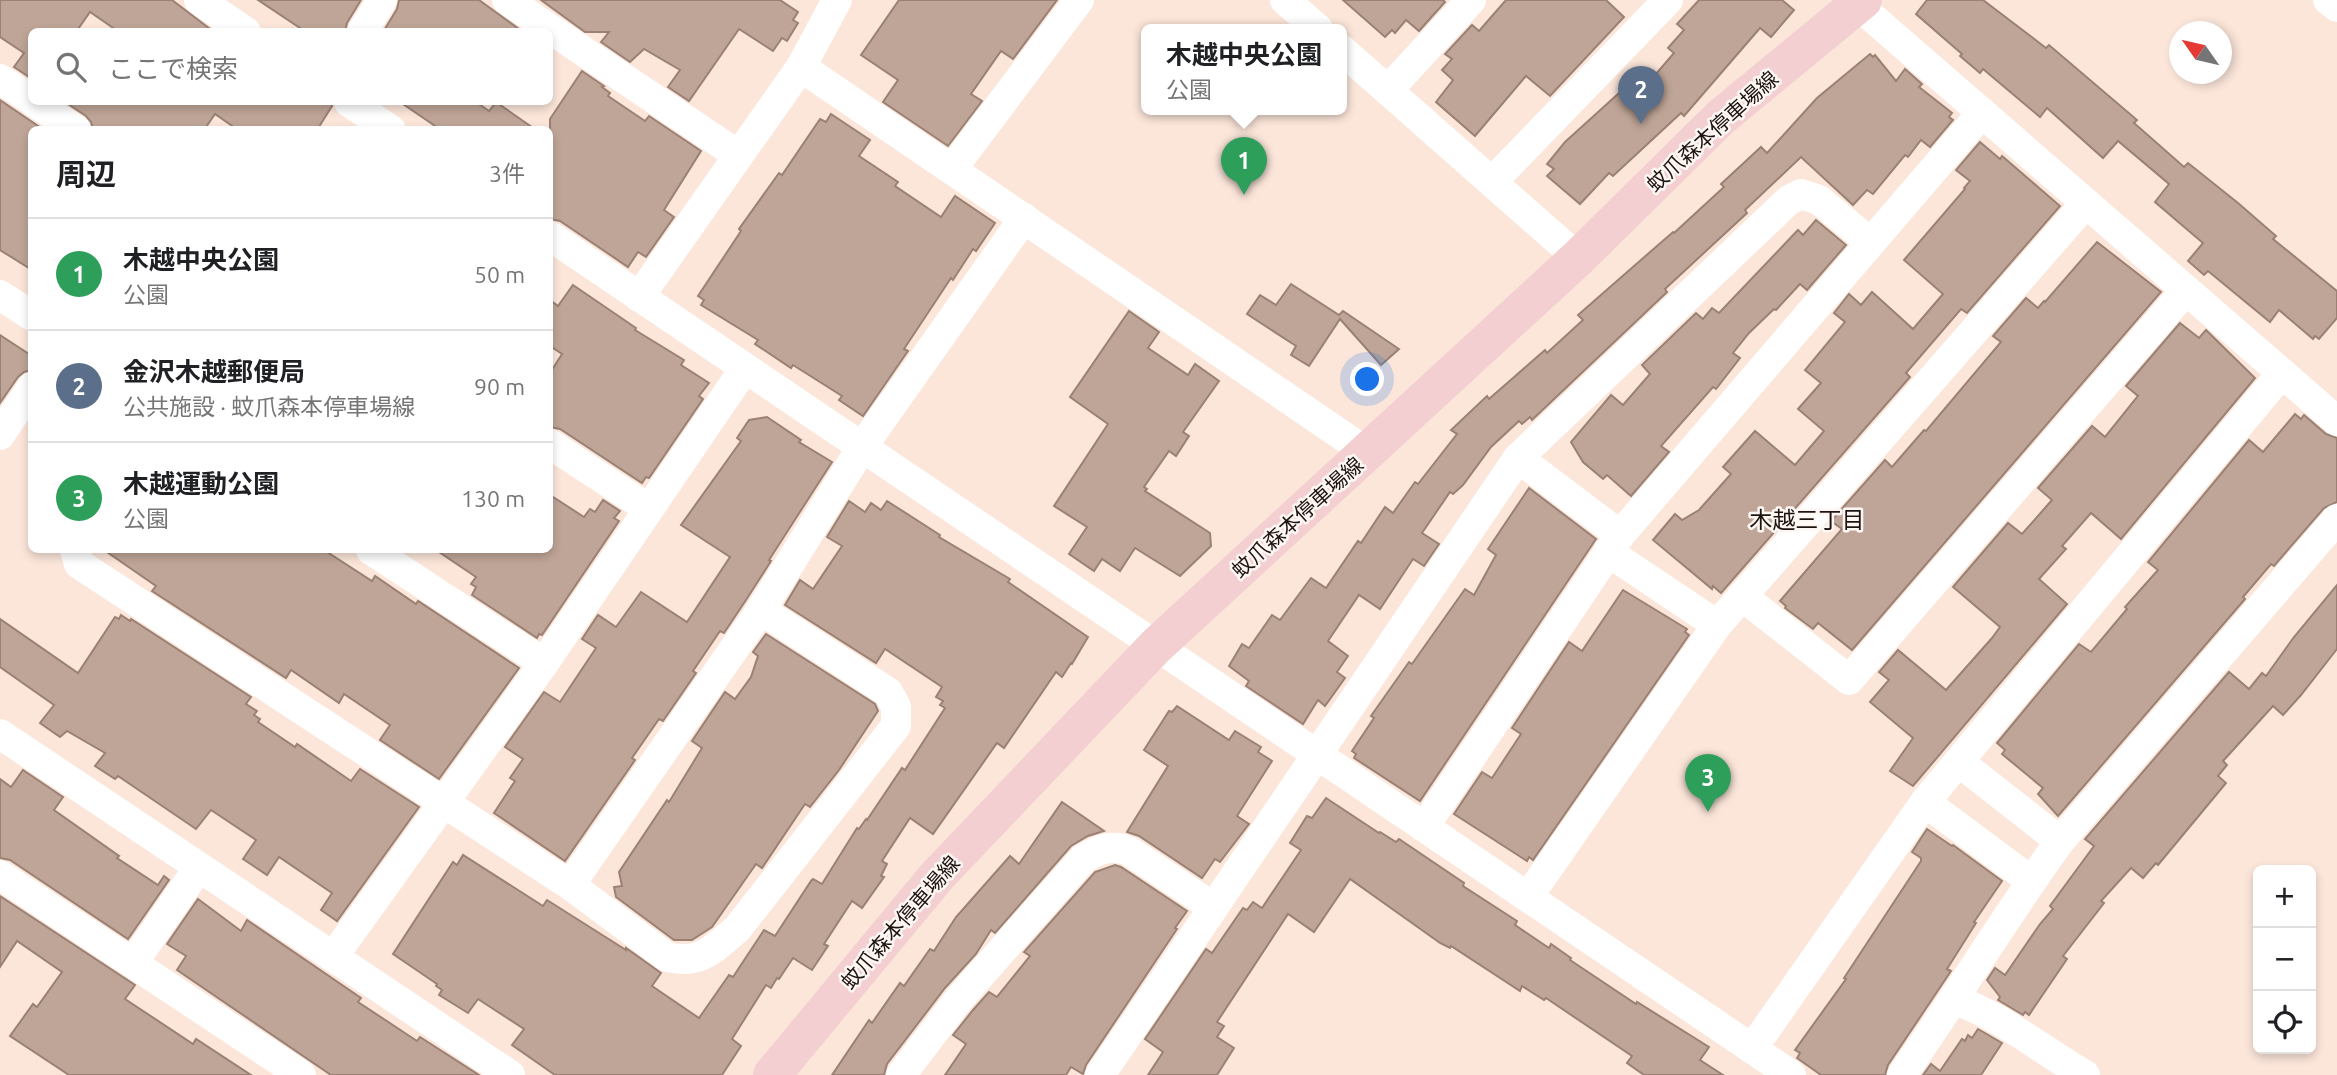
<!DOCTYPE html>
<html lang="ja">
<head>
<meta charset="utf-8">
<style>
	:root { --surface:#fff; --page:#f6f6f6; --text:#202124; --muted:#757577; --line:#e0e0e0; --accent:#306f5d }
	body { margin:0; font-family:Ubuntu,"Noto Sans JP",sans-serif; background:var(--page); color:var(--text) }
	.controls { position:absolute; right:21px; bottom:21px; display:grid; overflow:hidden; border-radius:10px; box-shadow:0 4px 10px #0003 }
	.controls button { width:63px; height:63px; display:grid; place-items:center; padding:0; border:0; border-bottom:2px solid var(--line); background:var(--surface); color:var(--text); font:35px sans-serif }
	.compass { position:absolute; left:2169px; top:21px; width:63px; height:63px; border-radius:50%; background:var(--surface); box-shadow:0 4px 10px #0003; rotate:304deg }
	.you { position:absolute; left:1368px; top:380px; width:24px; height:24px; margin:-18px; border:5px solid #fff; border-radius:50%; background:#1a73e8; box-shadow:0 0 0 10px #1a73e833 }
	.badge { display:grid; place-items:center; width:46px; height:46px; border-radius:50%; background:var(--accent); color:#fff; font-size:23px; font-weight:700 }
	.pin { position:absolute; translate:-50% -58px; filter:drop-shadow(0 2px 4px #0008) }
	.pin::after { content:''; position:absolute; top:37px; width:24px; height:21px; background:inherit; clip-path:polygon(0 0,100% 0,50% 100%) }
	.popup { position:absolute; left:1141px; top:24px; width:206px; height:91px; box-sizing:border-box; display:grid; place-content:center; border-radius:10px; background:var(--surface); filter:drop-shadow(0 2px 5px #0005); font-size:23px; white-space:nowrap; color:var(--muted) }
	.popup b { font-size:26px; color:var(--text) }
	.popup::after { content:''; position:absolute; left:50%; top:100%; margin-left:-14px; border:14px solid transparent; border-top-color:var(--surface) }
	.list { margin:0; padding:0; list-style:none }
	h2 { display:flex; justify-content:space-between; align-items:center; height:91px; margin:0; padding:0 28px; font-size:30px }
	h2 small { font-size:23px; font-weight:400; color:var(--muted) }
	.list li { display:grid; grid-template-columns:46px 1fr auto; gap:21px; align-items:center; box-sizing:border-box; height:112px; padding:0 28px; border-top:2px solid var(--line) }
	.list b { display:block; font-size:26px; white-space:nowrap }
	.list p { margin:0; font-size:23px; white-space:nowrap; color:var(--muted) }
	.list em { font-size:23px; font-style:normal; color:var(--muted) }
	.icon { flex:none; width:38px; height:38px; fill:none; stroke:currentColor; stroke-width:2; stroke-linecap:round; stroke-linejoin:round }
	.map { position:relative; flex:none; width:2337px; height:1075px; overflow:hidden }
	.search { position:absolute; background:var(--surface); box-shadow:0 4px 10px #0003; left:28px; top:28px; width:525px; height:77px; display:flex; align-items:center; gap:18px; box-sizing:border-box; padding:0 24px; border-radius:10px; color:var(--muted); font-size:26px }
	.panel { position:absolute; background:var(--surface); box-shadow:0 4px 10px #0003; left:28px; top:126px; width:525px; height:427px; border-radius:10px }
	.map>svg:first-child { display:block }
	.building { fill:#bfa597; stroke:#9a8174; stroke-width:2 }
	.lines { fill:none; stroke-linecap:round; stroke-linejoin:round }
	.minor { stroke:#fff; stroke-width:30 }
	.secondary { stroke:#f3cfd1; stroke-width:38 }
	.labels { text-anchor:middle; dominant-baseline:central; stroke-width:5; stroke-linejoin:round; paint-order:stroke }
	.street-label { font-size:21px; fill:#1d130f; stroke:#fdf7f4 }
	.neighbourhood-label { font-size:23px; fill:#1d130f; stroke:#fdf7f4 }
</style>
</head>
<body>
<div class="map">
<svg width="2337" height="1075" viewBox="0 0 2337 1075">
	<rect width="100%" height="100%" fill="#fce6da"/>
	<g class="building">
		<path d="M0,0H172L214,32H119L90,12L76,32H32V79L14,67L24,53L0,37Z"/>
		<path d="M258,0H361L347,23L345,32H306Z"/>
		<path d="M399,0H479L523,32H383L397,9Z"/>
		<path d="M541,0H780L798,12L793,20L798,23L787,41L782,38L773,51L739,29L689,101L668,87L680,70L644,49L630,62L601,42L609,32H585Z"/>
		<path d="M899,0H1057L1013,59L1001,51L971,94L982,101L948,146L883,102L898,80L861,55Z"/>
		<path d="M1343,0H1443L1445,2L1419,31L1406,20L1395,33L1392,30L1385,37Z"/>
		<path d="M1506,0H1606L1624,17L1550,96L1526,76L1475,136L1436,102L1453,80L1442,70L1452,59L1445,54L1472,25L1479,31Z"/>
		<path d="M1699,0H1782L1794,10L1771,37L1760,28L1684,116L1681,113L1613,176L1609,173L1580,204L1547,176L1554,169L1547,164L1565,142L1628,85L1638,95L1674,53L1668,48L1684,30L1677,24Z"/>
		<path d="M1927,0H1983L2046,48L2049,45L2137,120L2134,123L2184,167L2188,163L2238,203L2276,236L2273,239L2337,291V318L2319,339L2315,336L2313,339L2279,310L2270,322L2208,271L2204,275L2188,261L2203,243L2155,202L2169,184L2118,141L2103,158L2047,108L2040,117L1983,69L1980,73L1960,56L1962,54L1916,14Z"/>
		<path d="M1870,54L1873,57L1875,55L1896,81L1905,69L1922,84L1919,87L1952,113L1949,117L1953,120L1930,147L1921,140L1908,157L1905,155L1873,194L1867,190L1853,205L1801,157L1745,210L1747,213L1665,289L1667,292L1532,420L1530,417L1522,424L1519,421L1491,447L1463,485L1453,494L1450,492L1422,533L1439,544L1424,566L1413,559L1380,609L1359,595L1328,641L1348,656L1337,672L1345,678L1325,706L1318,700L1303,724L1246,686L1249,681L1229,666L1242,644L1249,648L1272,615L1280,620L1311,578L1326,588L1358,541L1361,543L1385,507L1393,513L1415,482L1418,484L1457,434L1451,430L1487,396L1489,399L1545,350L1547,353L1583,320L1578,315L1673,232L1674,233L1724,187L1721,184L1761,147L1767,153L1817,98Z"/>
		<path d="M582,71L604,86L602,87L610,93L608,96L645,121L649,116L701,151L664,210L674,217L646,257L638,252L628,267L560,221L550,219V119Z"/>
		<path d="M0,100L44,130H32V270L0,250Z"/>
		<path d="M65,102H332V106L317,130H238L215,114L204,130H93L91,122L86,116Z"/>
		<path d="M400,102H476L489,111L496,102L536,130H441Z"/>
		<path d="M831,114L870,140L859,156L898,182L895,186L941,217L955,196L995,223L976,251L973,249L953,280L951,278L904,349L908,351L863,416L839,400L842,396L793,365L791,368L755,344L758,340L701,305L704,300L698,296L741,231L739,229L779,173L782,175L820,119L826,122Z"/>
		<path d="M1980,142L2000,159L2002,156L2060,206L1967,313L1961,309L1906,373L1910,377L1721,593L1713,586L1712,589L1653,540L1675,514L1682,520L1699,510L1731,474L1723,467L1755,431L1795,465L1824,431L1798,409L1821,383L1805,370L1845,322L1834,313L1849,294L1861,305L1872,292L1913,329L1943,294L1904,260L1965,189L1964,188L1970,181L1956,170Z"/>
		<path d="M1816,220L1846,245L1807,290L1800,284L1776,310L1774,309L1749,333L1733,353L1740,358L1716,389L1713,387L1661,446L1669,452L1631,496L1607,475L1603,479L1583,462L1571,442L1611,395L1623,405L1650,374L1642,365L1696,313L1703,319L1712,308L1719,313L1798,230L1803,235Z"/>
		<path d="M2097,242L2161,292L1852,650L1818,623L1813,629L1785,608L1786,606L1780,601L1842,529L1831,521L1885,460L1892,467L1924,430L1926,431L2001,342L1993,336L2026,298L2038,308L2044,301L2045,302Z"/>
		<path d="M1291,284L1339,315L1343,311L1399,349L1381,365L1340,319L1309,366L1291,355L1296,346L1247,314L1260,295L1276,305Z"/>
		<path d="M573,285L636,328L635,330L684,360L681,365L709,383L699,396L703,399L649,478L646,477L642,483L560,429L550,427V373L562,354L550,346V300L558,306Z"/>
		<path d="M1129,311L1159,332L1148,348L1188,375L1195,364L1219,381L1183,432L1189,436L1176,456L1169,451L1144,487L1147,489L1145,491L1210,533L1211,546L1180,576L1135,548L1120,571L1102,559L1094,571L1069,554L1087,527L1054,506L1108,424L1070,397Z"/>
		<path d="M2180,323L2199,338L2206,330L2255,378L2121,539L2091,513L2062,546L2066,549L2039,579L2067,604L1913,786L1890,771L1913,738L1870,702L1889,680L1879,672L1898,650L1946,690L1992,638L2000,627L1953,587L2008,523L2022,534L2052,500L2038,488L2092,426L2105,437L2138,396L2126,386Z"/>
		<path d="M0,335L32,356V370L24,372L18,377L0,403Z"/>
		<path d="M2295,414L2301,419L2304,415L2326,434L2337,438V502L2324,508L2274,566L2271,564L2243,597L2245,599L2058,816L2038,794L2043,788L2002,754L2005,750L1997,743L2079,644L2091,652L2127,609L2125,607L2158,570L2148,562L2249,440L2263,452Z"/>
		<path d="M767,417L801,440L799,442L832,462L769,560L771,561L746,600L724,633L720,631L693,671L696,673L663,721L659,719L632,758L635,760L565,861L494,813L515,781L510,778L523,759L505,747L544,692L560,702L596,648L582,639L598,615L616,627L641,592L687,622L730,557L681,525L741,441L737,438L749,420Z"/>
		<path d="M1529,488L1596,539L1420,801L1354,758L1356,754L1352,751L1374,718L1371,716L1409,662L1412,664L1465,589L1474,595L1496,555L1488,549Z"/>
		<path d="M550,495L584,517L590,509L595,512L603,500L620,511L614,518L619,521L542,635L539,634L537,638L472,595L476,587L471,584L476,577L436,550H550Z"/>
		<path d="M849,501L865,512L871,503L881,510L887,501L940,535L939,537L1010,579L1008,582L1088,637L1072,664L1071,663L1062,677L1056,672L1004,748L997,743L933,834L910,818L882,861L887,864L881,876L884,877L862,908L852,901L824,944L828,946L812,970L793,958L779,979L777,978L771,988L766,985L732,1039L741,1046L722,1075H555L512,1045L524,1029L478,999L468,1013L439,995L442,990L436,986L437,984L393,954L453,862L457,865L463,855L543,906L547,900L626,950V948L661,973L652,986L699,1018L729,975L733,977L764,930L775,936L811,881L813,879L822,884L857,828L859,829L866,819L867,820L902,768L905,770L945,708L940,705L943,701L936,697L942,687L885,649L876,663L785,605L800,580L813,589L842,546L827,537Z"/>
		<path d="M104,550H324L372,581L375,576L416,604L418,601L519,668L439,779L380,740L390,725L344,694L339,703L291,670L286,678L152,591L156,586Z"/>
		<path d="M2337,585V649L2301,695L2283,715L2273,706L2223,761L2227,765L2218,776L2226,783L2158,865L2156,863L2143,878L2131,868L2101,901L2104,903L2063,956L2067,959L2029,1015L2025,1012L2023,1015L1998,1000L2000,997L1987,980L1995,968L2005,975L2040,924L2053,909L2050,906L2094,846L2085,839L2229,672L2249,689L2262,673L2266,676L2294,637Z"/>
		<path d="M1623,590L1687,629L1685,632L1689,635L1533,860L1529,857L1527,861L1454,814L1482,772L1492,778L1521,734L1512,728L1569,642L1582,651Z"/>
		<path d="M121,615L130,621L131,619L251,697L246,704L257,711L254,715L260,719L258,722L295,747L297,744L351,781L360,769L419,807L337,921L321,910L332,893L279,857L267,875L243,859L256,840L211,810L196,829L118,776L115,779L95,766L105,753L67,731L60,737L40,723L54,705L0,667V619L78,673L115,617L119,619Z"/>
		<path d="M766,634L875,704L878,711L839,770L810,807L805,804L762,868L756,864L712,927L692,940H674L616,897L614,887L622,886L619,872L667,800L669,802L702,748L692,741L725,692L735,699L751,677L758,656L753,652Z"/>
		<path d="M1177,706L1229,740L1235,731L1261,747L1258,752L1272,761L1237,816L1249,824L1220,862L1215,859L1202,878L1139,836L1127,832L1168,766L1144,750L1169,711L1172,712Z"/>
		<path d="M23,770L63,797L54,810L119,856L117,858L158,885L164,876L169,880L128,939L10,860L0,858V779L11,787Z"/>
		<path d="M1326,798L1379,833L1380,832L1396,842L1399,839L1464,883L1463,886L1517,921L1515,925L1549,948L1551,944L1571,958L1570,960L1636,1004L1637,1002L1709,1047L1700,1060L1723,1075H1644L1627,1063L1632,1056L1546,998L1544,1000L1522,986L1520,991L1451,946L1450,948L1440,943L1350,879L1314,932L1288,914L1217,1022L1224,1026L1217,1037L1234,1048L1217,1075H1148L1163,1052L1145,1039L1206,949L1212,953L1243,908L1247,910L1253,902L1262,908L1301,850L1290,843L1307,816L1312,818Z"/>
		<path d="M1062,802L1104,831L1088,836L1071,846L995,933L991,930L976,954L945,988L887,1064L884,1075H832L869,1020L872,1023L900,983L904,986L930,949L934,951L956,917L1010,856L1019,864Z"/>
		<path d="M1927,829L1952,846L1953,845L2002,881L1974,922L1976,923L1947,969L1951,971L1888,1065L1885,1075H1821L1797,1058L1800,1053L1795,1050L1846,979L1844,978L1921,861V858L1912,852Z"/>
		<path d="M1115,865L1121,867L1187,911L1175,928L1177,929L1086,1065L1083,1074L1071,1067L1066,1075H945L966,1044L953,1035L973,1010L989,992L997,997L1030,956L1024,952L1095,872Z"/>
		<path d="M0,896L135,985L125,999L193,1044L196,1039L251,1075H69L10,1036L33,1004L37,1007L62,972L17,941L0,967Z"/>
		<path d="M198,899L241,931L247,920L361,998L358,1002L417,1041L420,1037L479,1075H331L177,970L186,956L167,944Z"/>
		<path d="M1978,1029L2002,1043L1981,1075H1923L1931,1064L1940,1071L1962,1039L1965,1041L1968,1035L1972,1038Z"/>
	</g>
	<g class="lines">
		<g class="minor">
			<path d="M199,0L246,32"/>
			<path d="M507,0L738,155"/>
			<path d="M1285,0L1318,29"/>
			<path d="M1852,0L2337,421"/>
			<path d="M2328,0L2337,7"/>
			<path d="M362,32L382,0"/>
			<path d="M1342,50L1578,258"/>
			<path d="M801,67L1368,453"/>
			<path d="M0,79L32,100"/>
			<path d="M1388,90L1471,0"/>
			<path d="M34,102L76,130"/>
			<path d="M349,102L391,130"/>
			<path d="M952,169L1079,0"/>
			<path d="M1493,181L1668,0"/>
			<path d="M550,236L1791,1075"/>
			<path d="M0,295L32,316"/>
			<path d="M639,297L801,67L837,0"/>
			<path d="M0,435L32,387"/>
			<path d="M550,444L649,509"/>
			<path d="M1518,458L1620,535"/>
			<path d="M75,550L79,564L570,885L761,610L862,447L1024,218"/>
			<path d="M371,550L544,663"/>
			<path d="M1608,552L1717,625"/>
			<path d="M1742,596L1849,680L2186,290"/>
			<path d="M0,734L510,1075"/>
			<path d="M1959,762L2060,841"/>
			<path d="M1925,802L2031,881"/>
			<path d="M1424,827L1620,535L1982,113"/>
			<path d="M0,875L301,1075"/>
			<path d="M570,885L667,957C701,965 713,949 737,929L896,726V707L888,692L761,610"/>
			<path d="M1528,897L1717,625L2086,203"/>
			<path d="M333,957L544,663L745,368"/>
			<path d="M133,963L199,867"/>
			<path d="M1955,1000C2001,1016 2043,1051 2085,1075"/>
			<path d="M1752,1049L1925,802L2282,373"/>
			<path d="M901,1075L959,999L1084,858C1100,849 1112,844 1129,851L1213,907"/>
			<path d="M1100,1075L1518,458L1789,200L1801,194L1819,200L1870,242"/>
			<path d="M1902,1075C1956,998 2005,917 2060,841L2337,519"/>
		</g>
		<path class="secondary" d="M772,1075L937,876L1156,646L1578,258L1720,118L1863,0"/>
	</g>
	<g class="labels">
		<g class="street-label">
			<text transform="translate(1712 131) rotate(-42)">蚊爪森本停車場線</text>
			<text transform="translate(1297 517) rotate(-42)">蚊爪森本停車場線</text>
			<text transform="translate(900 922) rotate(-49)">蚊爪森本停車場線</text>
		</g>
		<g class="neighbourhood-label">
			<text x="1807" y="519">木越三丁目</text>
		</g>
	</g>
</svg>
<div class="controls">
<button>+</button>
<button>−</button>
<button><svg class="icon" aria-label="locate" viewBox="0 0 24 24"><circle cx="12" cy="12" r="6"/><path d="M12 2v4M12 18v4M2 12h4M18 12h4"/></svg></button>
</div>
<svg class="compass" viewBox="-18 -18 36 36"><path d="M0-13l5 13h-10z" fill="#e53935"/><path d="M0 13l5-13h-10z" fill="#757577"/></svg>
<div class="you"></div>
<div class="pin badge" style="left:1244px;top:195px;background:#2e9e5b">1</div>
<div class="popup"><b>木越中央公園</b>公園</div>
<div class="pin badge" style="left:1641px;top:124px;background:#5c6f8a">2</div>
<div class="pin badge" style="left:1708px;top:812px;background:#2e9e5b">3</div>
<div class="search"><svg class="icon" aria-label="search" viewBox="0 0 24 24"><circle cx="10" cy="10" r="6"/><path d="M15 15l6 6"/></svg>ここで検索</div>
<section class="panel">
<h2>周辺<small>3件</small></h2>
<ul class="list">
<li><span class="badge" style="background:#2e9e5b">1</span><div><b>木越中央公園</b><p>公園</p></div><em>50 m</em></li>
<li><span class="badge" style="background:#5c6f8a">2</span><div><b>金沢木越郵便局</b><p>公共施設 · 蚊爪森本停車場線</p></div><em>90 m</em></li>
<li><span class="badge" style="background:#2e9e5b">3</span><div><b>木越運動公園</b><p>公園</p></div><em>130 m</em></li>
</ul>
</section>
</div>
</body>
</html>
